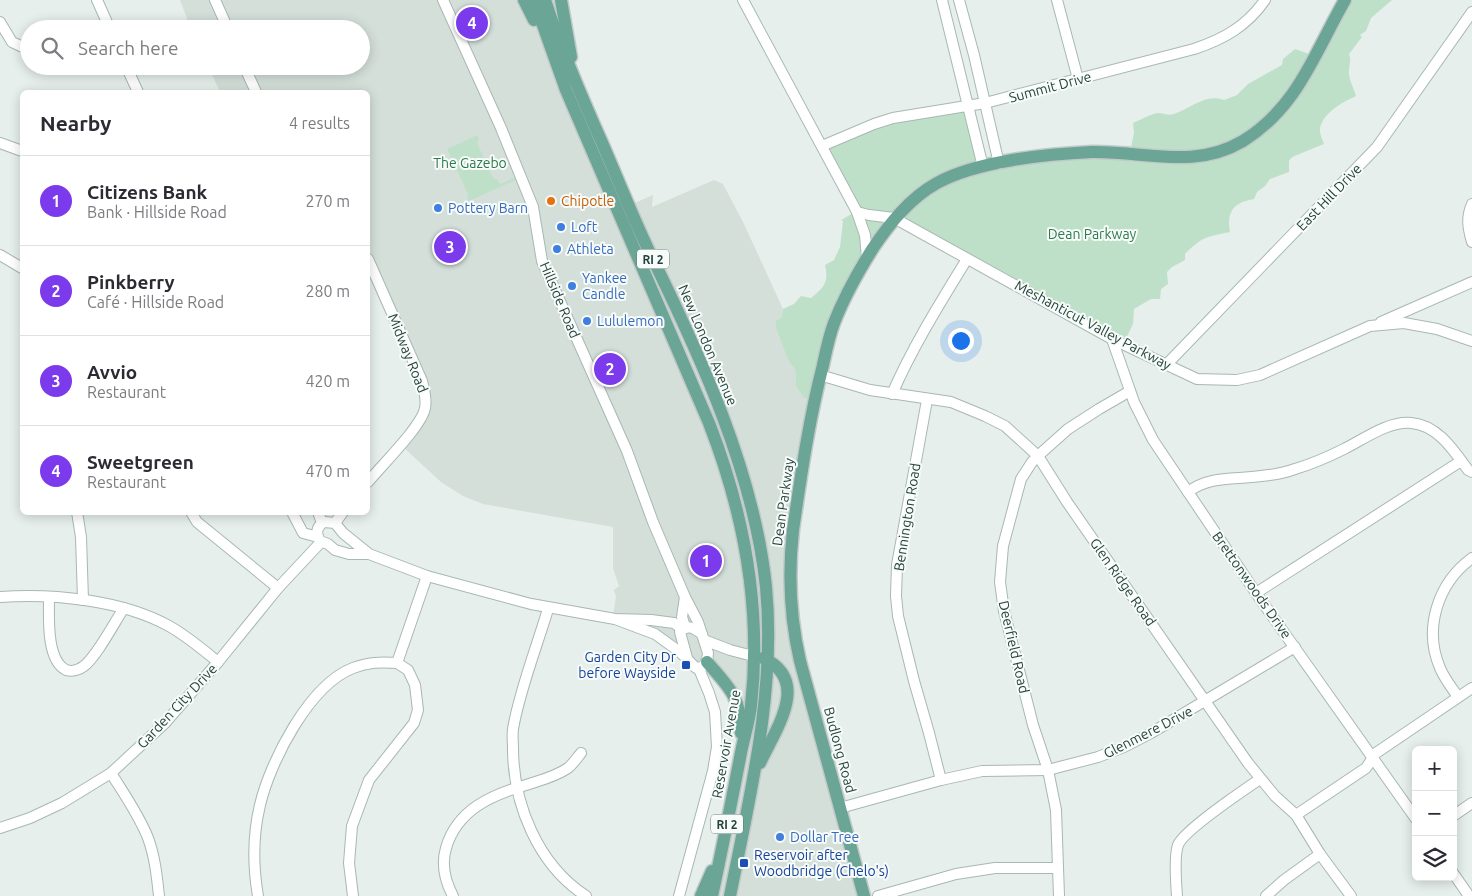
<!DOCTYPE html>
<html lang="en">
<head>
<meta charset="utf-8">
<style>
	:root { --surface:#fff; --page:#f2f2f3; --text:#2b2b33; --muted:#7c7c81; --line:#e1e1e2; --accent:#7c3aed }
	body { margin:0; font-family:Ubuntu,sans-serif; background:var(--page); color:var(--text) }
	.controls { position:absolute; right:15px; bottom:15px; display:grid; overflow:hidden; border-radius:8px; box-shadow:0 2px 12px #0003 }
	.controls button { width:45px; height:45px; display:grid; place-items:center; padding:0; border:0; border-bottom:1px solid var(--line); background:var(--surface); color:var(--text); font:25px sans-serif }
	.you { position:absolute; left:960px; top:340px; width:18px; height:18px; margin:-12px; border:4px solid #fff; border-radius:50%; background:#1a73e8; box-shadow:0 0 0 8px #1a73e833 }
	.badge { display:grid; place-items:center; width:32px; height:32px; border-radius:50%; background:var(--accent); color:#fff; font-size:16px; font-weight:700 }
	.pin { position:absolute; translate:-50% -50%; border:2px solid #fff; box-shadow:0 1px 5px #0006 }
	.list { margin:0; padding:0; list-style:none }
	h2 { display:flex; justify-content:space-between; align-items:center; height:65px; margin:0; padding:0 20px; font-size:21px }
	h2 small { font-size:16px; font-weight:400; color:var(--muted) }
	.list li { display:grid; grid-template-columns:32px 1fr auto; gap:15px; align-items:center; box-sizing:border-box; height:90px; padding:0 20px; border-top:1px solid var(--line) }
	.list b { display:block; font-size:19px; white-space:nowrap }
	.list p { margin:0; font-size:16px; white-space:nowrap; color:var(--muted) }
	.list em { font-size:16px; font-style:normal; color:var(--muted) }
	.icon { flex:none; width:28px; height:28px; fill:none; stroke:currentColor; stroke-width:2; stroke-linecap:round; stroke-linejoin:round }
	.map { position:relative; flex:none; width:1472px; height:896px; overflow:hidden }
	.search { position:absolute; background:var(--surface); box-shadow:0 2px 12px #0003; left:20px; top:20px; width:350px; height:55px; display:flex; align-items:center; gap:12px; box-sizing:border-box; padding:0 18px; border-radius:28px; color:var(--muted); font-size:19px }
	.panel { position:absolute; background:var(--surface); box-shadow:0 2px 12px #0003; left:20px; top:90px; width:350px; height:425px; border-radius:8px }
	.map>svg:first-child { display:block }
	.built { fill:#d4dfda }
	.green { fill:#bfe0c8 }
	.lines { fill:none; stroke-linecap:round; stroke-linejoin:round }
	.minor-casing { stroke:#a8b8b2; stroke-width:12 }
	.major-casing { stroke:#c2cac8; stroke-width:15 }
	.minor { stroke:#fff; stroke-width:10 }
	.major { stroke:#6aa596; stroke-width:12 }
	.food-dot { fill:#e8710a; stroke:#f7fbf9; stroke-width:2 }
	.shop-dot { fill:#3f7fe0; stroke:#f7fbf9; stroke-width:2 }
	.transit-dot { fill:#1a4fb4; stroke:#f7fbf9; stroke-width:2 }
	.labels { text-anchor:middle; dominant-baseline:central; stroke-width:4; stroke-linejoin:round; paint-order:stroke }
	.shield { fill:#f7fbf9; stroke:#637a73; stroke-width:1 }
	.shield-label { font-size:12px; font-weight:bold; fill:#24423a }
	.street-label { font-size:14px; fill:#24423a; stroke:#f7fbf9 }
	.park-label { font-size:14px; fill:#2d7a4b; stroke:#f7fbf9 }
	.food-label { font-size:14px; fill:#c56008; stroke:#f7fbf9; text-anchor:start }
	.shop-label { font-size:14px; fill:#366cbe; stroke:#f7fbf9; text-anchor:start }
	.transit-label { font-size:14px; fill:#164399; stroke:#f7fbf9; text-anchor:end }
</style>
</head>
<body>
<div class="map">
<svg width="1472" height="896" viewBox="0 0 1472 896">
	<rect width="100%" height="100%" fill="#e6efeb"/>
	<path class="built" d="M180,0H522L564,87L628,206L653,195L652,207L714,180L723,184L744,224L783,309L781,318L789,362L795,369L796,386L814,398L789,601L864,896H703L712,874L743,736L736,704L705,669L683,654L613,616L616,597L614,590L619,586L613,568V527L483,504L463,496L441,482L401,445L423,411L416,370L368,262V92H220L208,66H361V29H191Z"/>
	<g class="green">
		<path d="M1346,0H1392L1371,18L1366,31L1360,35L1362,37L1349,54C1352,61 1348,67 1349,75C1350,82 1354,89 1356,96C1343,102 1324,112 1320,128C1319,133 1322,139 1324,144L1292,157L1289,161V172L1270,179L1265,186L1257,192L1254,199C1234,202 1226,212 1230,232C1206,237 1203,236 1185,254V260L1172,267L1167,272L1168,284L1161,289L1160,299H1151L1134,309L1133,324L1123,344L895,219L855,280L814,398H804L796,386L795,369L789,362L776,328V321L781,318L783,309L794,304L801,296L811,298C824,287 829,283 825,265L834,260L840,247L843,221L841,220L855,212L823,150L879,123L965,107L982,165L1130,154L1134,132L1133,123C1140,120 1151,114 1158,113C1163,113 1168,116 1174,114C1191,108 1206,93 1224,100L1237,95L1248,84L1282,65L1283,59L1295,49L1315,56Z"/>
		<path d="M478,135L479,140L477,143L493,178L497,179L500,184L516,177L518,179L467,202L468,194L447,149Z"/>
	</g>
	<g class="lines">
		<g class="minor-casing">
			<g id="minor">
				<path d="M97,0L110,29"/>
				<path d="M215,0L228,29"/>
				<path d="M443,0L501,128L533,207L542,261L627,451L653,522L685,597L698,622L708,653L707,662L702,667L696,668L680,652L655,634L615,619"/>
				<path d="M743,0L857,212L865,235L867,258"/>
				<path d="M942,0L983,167"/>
				<path d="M959,0L974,55L999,164"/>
				<path d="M1057,0L1078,79"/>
				<path d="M0,22L12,42L29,50"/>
				<path d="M126,66L138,92"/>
				<path d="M244,66L256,92"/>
				<path d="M0,143L22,151"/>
				<path d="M822,146L874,124L893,118L985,103L1194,49C1224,39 1247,26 1265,0"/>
				<path d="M1472,204C1466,218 1468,228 1472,242"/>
				<path d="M857,212L869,215L894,218L1112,339L1197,379L1237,380L1260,375L1370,326L1404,323L1437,329L1472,341"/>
				<path d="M0,255L22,268"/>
				<path d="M368,259L422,381C424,390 427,399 425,408C422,426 381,466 368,482"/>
				<path d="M1381,322L1472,282"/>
				<path d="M1112,339L1134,402L1153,440L1256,593L1416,819"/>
				<path d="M1166,365L1377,147L1472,12"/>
				<path d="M820,375L870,390L951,402L985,416L1005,426L1038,456L1067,502L1248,763L1275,796L1296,815L1320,854L1351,896"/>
				<path d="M892,394C913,346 940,303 967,259"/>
				<path d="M927,400L897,565L896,596L898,616L914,681L929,733L941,780"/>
				<path d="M1188,492C1210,475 1235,480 1261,476C1272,475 1284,473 1295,469C1312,464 1328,457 1344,449C1364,439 1388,421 1411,423C1438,425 1454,451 1468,470L1472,472"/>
				<path d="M77,512L81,537L83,600"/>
				<path d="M191,512L197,522L278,588"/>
				<path d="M292,512L303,533L318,537"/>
				<path d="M318,512L322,523"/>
				<path d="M335,523L343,512"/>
				<path d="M369,554L343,533L335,523L324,522C317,526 315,533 320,541L328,544L335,550L349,554H369L427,576L531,604L615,619L651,620L674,623L682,629"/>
				<path d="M1256,593L1461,461"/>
				<path d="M0,597C52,593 122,600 169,626C187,636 202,649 218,662"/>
				<path d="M49,597C49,617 46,660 66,670C72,672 79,670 84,666C97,656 114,623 124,608"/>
				<path d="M548,609C537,646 519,692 513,729C512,736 513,742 513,748C513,804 538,865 586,896"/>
				<path d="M685,627L682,617L685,597"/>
				<path d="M704,640L730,650L753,656"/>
				<path d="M687,658L680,632C687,623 695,629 702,634"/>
				<path d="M1458,697C1452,688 1444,678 1440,668C1423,628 1438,583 1472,558"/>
				<path d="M111,773C124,794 139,815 148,838C155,857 157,877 159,896"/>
				<path d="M840,808L941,780L982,771L1048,770L1098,757L1124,747L1151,733L1295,647"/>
				<path d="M1296,815L1366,768L1376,753L1472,688"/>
				<path d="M1453,816L1472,803"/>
				<path d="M0,828L30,818L62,803L111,773L165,723L218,662L278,588L321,542"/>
				<path d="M1453,873L1469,896"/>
				<path d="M258,896C253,867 253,834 260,805C270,762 309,685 353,668C368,662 381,662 397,663L427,576"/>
				<path d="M353,896L349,863L352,826L369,780L414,723L418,710L415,685L408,670L397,663"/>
				<path d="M453,896C445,881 441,865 446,848C457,810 491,795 526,785C541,780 555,777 568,768C573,764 577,758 581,753"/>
				<path d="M679,896L713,771L717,747L715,712L709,693L699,669"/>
				<path d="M878,896L956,874L995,868H1057"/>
				<path d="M1059,896L1056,810L1048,770L1033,725L1004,611L1000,582L1003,546L1021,479L1032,462L1040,454L1068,429L1099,409L1130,391"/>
				<path d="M1177,896C1176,883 1174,856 1178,845C1184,830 1244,790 1260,779"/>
				<path d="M1266,896L1284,880L1320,854"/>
			</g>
		</g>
		<g class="major-casing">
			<g id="major">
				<path d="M524,0L534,20"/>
				<path d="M534,0L566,90L709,423C744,513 762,608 751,706C749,723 743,740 740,758C731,804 722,850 712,896"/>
				<path d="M545,0C561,50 582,98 603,145C618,180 632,215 648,249C699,353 754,471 766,587C776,691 750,795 730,896"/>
				<path d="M561,0L571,57"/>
				<path d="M707,662C729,687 741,697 741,733"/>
				<path d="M760,763C775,730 812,681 763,658"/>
				<path d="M701,896L712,871"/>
				<path d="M864,896L800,661C790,618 788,575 793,530C801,475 809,419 823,365C826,351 829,336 834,323C844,297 858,272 873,248C890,223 910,198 937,183C977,161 1047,154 1092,152C1146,151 1194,170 1243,141C1298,107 1315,52 1345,0"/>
			</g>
		</g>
		<use href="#minor" class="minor"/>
		<use href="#major" class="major"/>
	</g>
	<circle class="food-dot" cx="551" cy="201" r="5"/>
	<g class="shop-dot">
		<circle cx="438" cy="208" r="5"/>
		<circle cx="561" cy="227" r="5"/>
		<circle cx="557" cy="249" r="5"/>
		<circle cx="572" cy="286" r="5"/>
		<circle cx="587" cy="321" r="5"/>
		<circle cx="780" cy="837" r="5"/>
	</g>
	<g class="transit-dot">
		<rect x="681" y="660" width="10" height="10" rx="2.5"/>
		<rect x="739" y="858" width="10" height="10" rx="2.5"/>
	</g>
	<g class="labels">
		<g class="shield">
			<rect x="637" y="249.5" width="32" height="19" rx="4"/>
			<rect x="711" y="814.5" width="32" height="19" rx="4"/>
		</g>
		<g class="shield-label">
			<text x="653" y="259">RI 2</text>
			<text x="727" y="824">RI 2</text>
		</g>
		<g class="street-label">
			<text transform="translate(1050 87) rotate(-15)">Summit Drive</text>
			<text transform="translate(1329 197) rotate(-46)">East Hill Drive</text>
			<text transform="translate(560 300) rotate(67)">Hillside Road</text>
			<text transform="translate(1093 325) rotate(28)">Meshanticut Valley Parkway</text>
			<text transform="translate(708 345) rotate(67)">New London Avenue</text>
			<text transform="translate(408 353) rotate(68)">Midway Road</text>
			<text transform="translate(783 502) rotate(-82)">Dean Parkway</text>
			<text transform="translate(907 517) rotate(-81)">Bennington Road</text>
			<text transform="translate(1123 582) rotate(55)">Glen Ridge Road</text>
			<text transform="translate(1252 585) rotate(55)">Brettonwoods Drive</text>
			<text transform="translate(1014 647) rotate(77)">Deerfield Road</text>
			<text transform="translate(177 706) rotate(-47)">Garden City Drive</text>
			<text transform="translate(1148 732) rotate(-27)">Glenmere Drive</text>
			<text transform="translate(726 744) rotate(-80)">Reservoir Avenue</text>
			<text transform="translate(840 750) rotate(75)">Budlong Road</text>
		</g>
		<g class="park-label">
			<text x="470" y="163">The Gazebo</text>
			<text x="1092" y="234">Dean Parkway</text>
		</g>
		<g class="food-label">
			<text x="561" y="201">Chipotle</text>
		</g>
		<g class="shop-label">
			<text x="448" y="208">Pottery Barn</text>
			<text x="571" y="227">Loft</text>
			<text x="567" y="249">Athleta</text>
			<text x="582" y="278">Yankee<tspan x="582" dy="16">Candle</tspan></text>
			<text x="597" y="321">Lululemon</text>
			<text x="790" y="837">Dollar Tree</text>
		</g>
		<g class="transit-label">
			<text x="676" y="657">Garden City Dr<tspan x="676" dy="16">before Wayside</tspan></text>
			<text x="754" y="855" text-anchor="start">Reservoir after<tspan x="754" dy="16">Woodbridge (Chelo's)</tspan></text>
		</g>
	</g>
</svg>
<div class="controls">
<button>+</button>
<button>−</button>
<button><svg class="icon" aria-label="layers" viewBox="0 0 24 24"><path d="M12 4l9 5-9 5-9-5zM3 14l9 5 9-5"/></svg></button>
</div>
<div class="you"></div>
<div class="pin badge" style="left:706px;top:561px">1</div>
<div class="pin badge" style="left:610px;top:369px">2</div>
<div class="pin badge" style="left:450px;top:247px">3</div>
<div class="pin badge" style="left:472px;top:23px">4</div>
<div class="search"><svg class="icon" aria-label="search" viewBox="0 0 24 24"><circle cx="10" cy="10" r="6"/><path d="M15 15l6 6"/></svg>Search here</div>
<section class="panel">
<h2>Nearby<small>4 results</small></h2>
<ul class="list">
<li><span class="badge">1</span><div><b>Citizens Bank</b><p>Bank · Hillside Road</p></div><em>270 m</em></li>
<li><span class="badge">2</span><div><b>Pinkberry</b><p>Café · Hillside Road</p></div><em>280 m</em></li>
<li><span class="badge">3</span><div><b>Avvio</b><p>Restaurant</p></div><em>420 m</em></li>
<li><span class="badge">4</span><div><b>Sweetgreen</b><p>Restaurant</p></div><em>470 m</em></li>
</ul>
</section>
</div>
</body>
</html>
